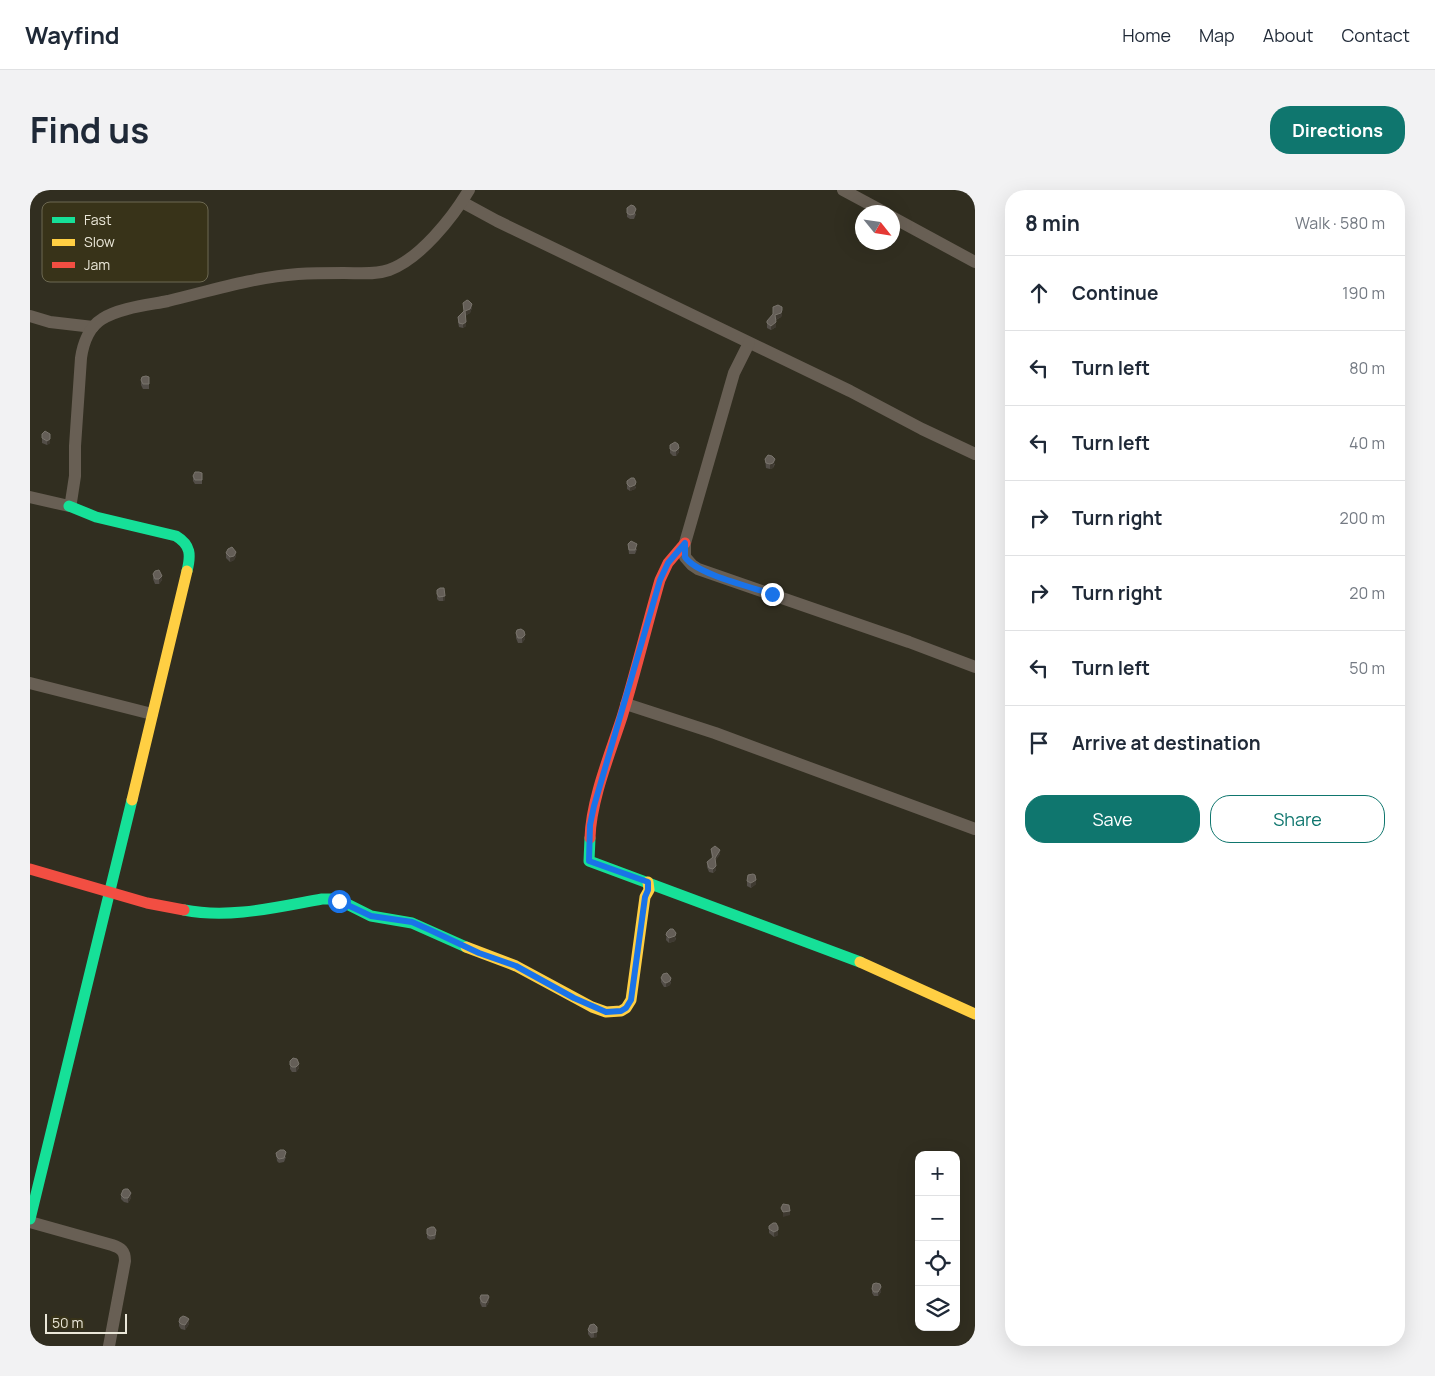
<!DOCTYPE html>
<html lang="en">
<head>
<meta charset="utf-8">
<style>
	:root { --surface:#fff; --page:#f2f2f3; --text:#1f2937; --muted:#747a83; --line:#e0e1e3; --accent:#0f766e }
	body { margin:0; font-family:Manrope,sans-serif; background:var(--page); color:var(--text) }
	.controls { position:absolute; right:15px; bottom:15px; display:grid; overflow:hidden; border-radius:10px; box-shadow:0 5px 20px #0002 }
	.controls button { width:45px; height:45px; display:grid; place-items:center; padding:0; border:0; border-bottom:1px solid var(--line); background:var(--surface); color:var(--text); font:25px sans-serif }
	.compass { position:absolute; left:825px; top:15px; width:45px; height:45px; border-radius:50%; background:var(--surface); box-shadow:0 5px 20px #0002; rotate:120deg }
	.scale { position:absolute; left:15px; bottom:12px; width:82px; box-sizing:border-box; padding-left:5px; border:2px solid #eae7d8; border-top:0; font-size:14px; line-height:18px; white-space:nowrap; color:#eae7d8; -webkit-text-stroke:4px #383319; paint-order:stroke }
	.stop { position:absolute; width:15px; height:15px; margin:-11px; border:4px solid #1a73e8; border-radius:50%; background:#fff }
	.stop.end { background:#1a73e8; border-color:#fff; box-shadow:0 1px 5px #0008 }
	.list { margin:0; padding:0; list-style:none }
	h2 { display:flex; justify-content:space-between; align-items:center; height:65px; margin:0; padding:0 20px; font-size:21px }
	h2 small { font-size:16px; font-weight:400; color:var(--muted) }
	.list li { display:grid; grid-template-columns:32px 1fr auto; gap:15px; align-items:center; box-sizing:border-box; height:75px; padding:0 20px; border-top:1px solid var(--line) }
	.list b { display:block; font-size:19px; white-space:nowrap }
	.list em { font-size:16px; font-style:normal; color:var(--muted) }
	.actions { display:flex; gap:10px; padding:15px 20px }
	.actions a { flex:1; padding:11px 0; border:1px solid var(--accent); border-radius:20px; text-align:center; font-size:18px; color:var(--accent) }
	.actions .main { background:var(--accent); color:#fff }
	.icon { flex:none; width:28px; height:28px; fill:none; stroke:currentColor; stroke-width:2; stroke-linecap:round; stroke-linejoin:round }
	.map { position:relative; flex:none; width:945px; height:1156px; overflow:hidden; border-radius:20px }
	header { display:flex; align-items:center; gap:30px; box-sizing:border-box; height:70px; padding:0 25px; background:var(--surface); border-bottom:1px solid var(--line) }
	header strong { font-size:24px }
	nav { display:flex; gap:28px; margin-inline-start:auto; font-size:18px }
	.intro { display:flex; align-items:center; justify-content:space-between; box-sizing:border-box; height:120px; padding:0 30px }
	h1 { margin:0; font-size:35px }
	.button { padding:12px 22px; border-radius:20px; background:var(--accent); color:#fff; font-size:18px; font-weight:700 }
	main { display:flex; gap:30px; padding:0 30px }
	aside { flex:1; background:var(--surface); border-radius:20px; box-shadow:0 5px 20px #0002 }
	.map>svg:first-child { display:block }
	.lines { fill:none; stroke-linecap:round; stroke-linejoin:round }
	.street { stroke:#685f54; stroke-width:12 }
	.fast { stroke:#16e098; stroke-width:11 }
	.slow { stroke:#ffcf43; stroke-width:11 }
	.jam { stroke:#f24e42; stroke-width:11 }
	.wall { fill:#534e48 }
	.shaded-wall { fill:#3f3a31 }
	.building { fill:#645e57; stroke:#79746c }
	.route { stroke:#1a73e8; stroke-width:6 }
	.key { fill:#383319; stroke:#6d6952; stroke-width:1 }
	.key-label { font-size:14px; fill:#eae7d8 }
</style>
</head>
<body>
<header>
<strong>Wayfind</strong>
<nav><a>Home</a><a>Map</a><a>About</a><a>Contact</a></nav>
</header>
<div class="intro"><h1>Find us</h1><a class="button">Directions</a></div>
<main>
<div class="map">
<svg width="945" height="1156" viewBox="0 0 945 1156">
	<rect width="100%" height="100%" fill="#312e20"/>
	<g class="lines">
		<g class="street">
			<path d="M813,0L854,22"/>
			<path d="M432,12L467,31L820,201L892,239L945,264"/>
			<path d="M862,27L945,72"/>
			<path d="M0,126L20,132L63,137"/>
			<path d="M719,153L704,183L655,353V367L662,375L668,379L879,452L945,477"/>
			<path d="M0,307L39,316L41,312L45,286V256L51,168C53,154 59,137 72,129C89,118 118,115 138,111C180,101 224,87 268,84C284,83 299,83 314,83C329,83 345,85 359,80C390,69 423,27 439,0"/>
			<path d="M0,493L122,524"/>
			<path d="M596,514L685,543L945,639"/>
			<path d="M0,1032L82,1055C91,1058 95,1061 95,1071L79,1156"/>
		</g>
		<g class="fast">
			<path d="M39,316L66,327L146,346C161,355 161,365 157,381"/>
			<path d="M560,648L559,671L830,772"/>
			<path d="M154,720C200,729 247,717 292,709H301L317,714L341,726L382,733L436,757"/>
			<path d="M0,1029L102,610"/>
		</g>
		<g class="slow">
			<path d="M102,610L157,381"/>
			<path d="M436,757L486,776L562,817L576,822L591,821L596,818L601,810L615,707L619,700L618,692"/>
			<path d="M830,772L945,824"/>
		</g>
		<g class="jam">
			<path d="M560,648C561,610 580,564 592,527C606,481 617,435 630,390L638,373L655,353"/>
			<path d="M0,679L117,713L154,720"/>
		</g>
	</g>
	<g class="wall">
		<path d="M597,18L606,24L604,29H600L597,27Z"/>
		<path d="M433,113L442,118L440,123L435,126L436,136L433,138L429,137L428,132V127L434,122Z"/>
		<path d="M752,125L751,127L746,130V137L741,140L737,138V131Z"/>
		<path d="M119,187V199H113L111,195V190Z"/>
		<path d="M12,244L20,249V253L17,255L12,253Z"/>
		<path d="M640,255L649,262L646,266H643L640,263Z"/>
		<path d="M735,269L745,274L743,278L740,279L736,278Z"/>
		<path d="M172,283V294H165L163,291V286Z"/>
		<path d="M597,291L606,297L605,299L600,301L597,299Z"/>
		<path d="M598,354L607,359L605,364H599Z"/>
		<path d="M196,363L206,366L204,370L200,372L196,368Z"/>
		<path d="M123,384L132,390L129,394H125L123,389Z"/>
		<path d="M410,398L415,410L413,411H409L407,409V400Z"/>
		<path d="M486,443L495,449L492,453H488L486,448Z"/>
		<path d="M681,659L690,664L685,671L686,680L683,683L679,682L677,677V672L682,668L681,663Z"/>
		<path d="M717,691L726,694L721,698L717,696Z"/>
		<path d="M637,742L646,748L645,751L639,753L636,750Z"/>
		<path d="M631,788L641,792L640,795L636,797H634L631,792Z"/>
		<path d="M260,871L269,878L266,882H262L260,879Z"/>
		<path d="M246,963L256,967L254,972L249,973L247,971Z"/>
		<path d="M91,1005L101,1008L98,1013L94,1012L91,1009Z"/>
		<path d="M739,1036L748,1042V1045L744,1047L739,1043Z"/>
		<path d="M397,1039L406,1044L405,1049L400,1050L397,1048Z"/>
		<path d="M842,1099L851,1102L848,1106H844L842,1103Z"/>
		<path d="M450,1108L459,1112L456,1117H452L450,1113Z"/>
		<path d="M149,1132L159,1134L155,1140L151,1139L149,1136Z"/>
		<path d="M558,1140L567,1141V1147L561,1148L558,1144Z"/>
	</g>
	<g class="shaded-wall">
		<path d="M442,114V118L440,123L435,126V121Z"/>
		<path d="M752,120V125L751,127L745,130V125Z"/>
		<path d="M436,132V136L433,138V134Z"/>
		<path d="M746,132V137L741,140V136Z"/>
		<path d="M20,249V253L17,255V251Z"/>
		<path d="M649,258V262L646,266V261Z"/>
		<path d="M745,269L743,278L740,279V274Z"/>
		<path d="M606,292L605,299L600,301V297Z"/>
		<path d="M206,362V366L204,370L200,372V367Z"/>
		<path d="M132,386V390L129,394V389Z"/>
		<path d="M415,406V410L413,411V407Z"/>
		<path d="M495,445V449L492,453V448Z"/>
		<path d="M690,660V664L685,672V668Z"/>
		<path d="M686,676V680L683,683V679Z"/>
		<path d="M726,690V694L721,698V693Z"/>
		<path d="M646,743L645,751L639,753V748Z"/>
		<path d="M641,788L640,795L636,797V793Z"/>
		<path d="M269,874V878L266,882V877Z"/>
		<path d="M101,1003V1008L98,1013V1008Z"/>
		<path d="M760,1021V1025L753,1027V1022Z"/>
		<path d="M748,1037V1045L744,1047V1042Z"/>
		<path d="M851,1097V1102L848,1106V1102Z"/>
		<path d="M459,1107V1112L456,1117V1113Z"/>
		<path d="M159,1129V1134L155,1140V1135Z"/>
		<path d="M567,1137V1147L564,1148V1143Z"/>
	</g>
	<g class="building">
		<path d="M601,15L604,16L606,19L604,24L600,25L597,23V18Z"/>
		<path d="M437,110L439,111L442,114L440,119L435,121L436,132L433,134L429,133L428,127L434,121L433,113Z"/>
		<path d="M748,115L752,117V120L751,123L745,125L746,132L741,136L737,133V131L743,124V117Z"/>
		<path d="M116,186L119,187V194H113L111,190L112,187Z"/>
		<path d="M15,241L20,244V249L17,251L12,248V244Z"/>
		<path d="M645,252L648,254L649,258L646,261H643L640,259V255Z"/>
		<path d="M738,265L742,266L745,269L743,273L740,274L736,273L735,269Z"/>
		<path d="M165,282H169L172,283V290H165L163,286Z"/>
		<path d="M601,288H604L606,292L605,295L600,297L597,294V291Z"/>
		<path d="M601,351L607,354L605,360H599L598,354Z"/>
		<path d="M202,357L206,362L204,366L200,367L196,363L198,359Z"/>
		<path d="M129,380L132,386L129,389H125L123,384L125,381Z"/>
		<path d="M410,398H414L415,406L409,407L407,404V400Z"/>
		<path d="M491,439L494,441L495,445L492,448H488L486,443L487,440Z"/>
		<path d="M685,656L690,660L685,668L686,676L683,679L679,678L677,672L683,667L681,659Z"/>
		<path d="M723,684L725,685L726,690L721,693L717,691L718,685Z"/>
		<path d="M640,739H643L646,743L645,746L639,748L636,745L637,742Z"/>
		<path d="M637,783L641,788L640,791L636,793L634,792L631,788L633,784Z"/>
		<path d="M263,868L267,869L269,874L266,877H262L260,875V871Z"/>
		<path d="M250,960H254L256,962L254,968L249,969L247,967L246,963Z"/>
		<path d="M95,999H98L101,1003L98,1008H94L91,1005L93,1000Z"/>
		<path d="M753,1014L759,1015L760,1021L753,1022L751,1018Z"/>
		<path d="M743,1033H746L748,1037V1040L744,1042L739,1039V1036Z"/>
		<path d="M401,1037H404L406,1040L405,1045L400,1046L397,1044V1039Z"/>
		<path d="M846,1093L850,1094L851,1097L848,1102H844L842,1099L843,1094Z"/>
		<path d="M451,1105H458L459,1107L456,1113L452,1112L450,1108Z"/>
		<path d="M153,1126L156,1127L159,1129L155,1135L151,1134L149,1132L150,1128Z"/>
		<path d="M564,1134L567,1137V1142L561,1143L558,1140L560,1135Z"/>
	</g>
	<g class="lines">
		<path class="route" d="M309,711L341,726L382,732L400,740L449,763L486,776L544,808L576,822L591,821L596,818L601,810L615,707L618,700V692L559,671L560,635L564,616L630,390L638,373L655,353V367C666,384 721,397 742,404"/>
	</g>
	<rect x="12" y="12" width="166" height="80" rx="8" class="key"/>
	<rect x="22" y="27" width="23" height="6" fill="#16e098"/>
	<rect x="22" y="49" width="23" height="7" fill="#ffcf43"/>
	<rect x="22" y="72" width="23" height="6" fill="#f24e42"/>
	<g class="key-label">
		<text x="54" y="35">Fast</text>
		<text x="54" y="57">Slow</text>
		<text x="54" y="80">Jam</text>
	</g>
</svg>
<div class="controls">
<button>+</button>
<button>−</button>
<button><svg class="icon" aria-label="locate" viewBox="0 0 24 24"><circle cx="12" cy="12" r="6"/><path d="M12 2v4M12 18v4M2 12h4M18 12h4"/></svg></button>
<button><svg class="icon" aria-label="layers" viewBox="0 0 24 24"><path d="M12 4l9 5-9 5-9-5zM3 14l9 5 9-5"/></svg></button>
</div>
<svg class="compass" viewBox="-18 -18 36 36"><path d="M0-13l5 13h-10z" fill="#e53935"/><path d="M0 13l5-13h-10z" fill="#747a83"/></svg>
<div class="scale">50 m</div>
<div class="stop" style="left:309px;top:711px"></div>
<div class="stop end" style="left:742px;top:404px"></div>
</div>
<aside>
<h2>8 min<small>Walk · 580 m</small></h2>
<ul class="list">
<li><svg class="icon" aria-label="ahead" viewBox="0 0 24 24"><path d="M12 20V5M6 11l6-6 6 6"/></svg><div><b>Continue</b></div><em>190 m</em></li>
<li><svg class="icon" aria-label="left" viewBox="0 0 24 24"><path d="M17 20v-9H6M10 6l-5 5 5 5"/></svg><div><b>Turn left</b></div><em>80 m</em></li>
<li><svg class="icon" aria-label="left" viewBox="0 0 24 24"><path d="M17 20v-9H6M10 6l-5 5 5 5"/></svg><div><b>Turn left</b></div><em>40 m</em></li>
<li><svg class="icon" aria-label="right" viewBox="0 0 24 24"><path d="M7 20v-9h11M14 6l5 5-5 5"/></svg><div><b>Turn right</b></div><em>200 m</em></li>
<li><svg class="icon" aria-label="right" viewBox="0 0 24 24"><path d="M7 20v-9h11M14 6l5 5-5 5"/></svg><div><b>Turn right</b></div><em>20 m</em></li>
<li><svg class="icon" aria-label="left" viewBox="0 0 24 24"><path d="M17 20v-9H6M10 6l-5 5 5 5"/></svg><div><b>Turn left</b></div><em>50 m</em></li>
<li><svg class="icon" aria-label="arrive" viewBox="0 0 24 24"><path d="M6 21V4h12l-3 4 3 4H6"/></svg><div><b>Arrive at destination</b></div></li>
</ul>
<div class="actions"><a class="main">Save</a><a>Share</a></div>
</aside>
</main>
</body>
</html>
